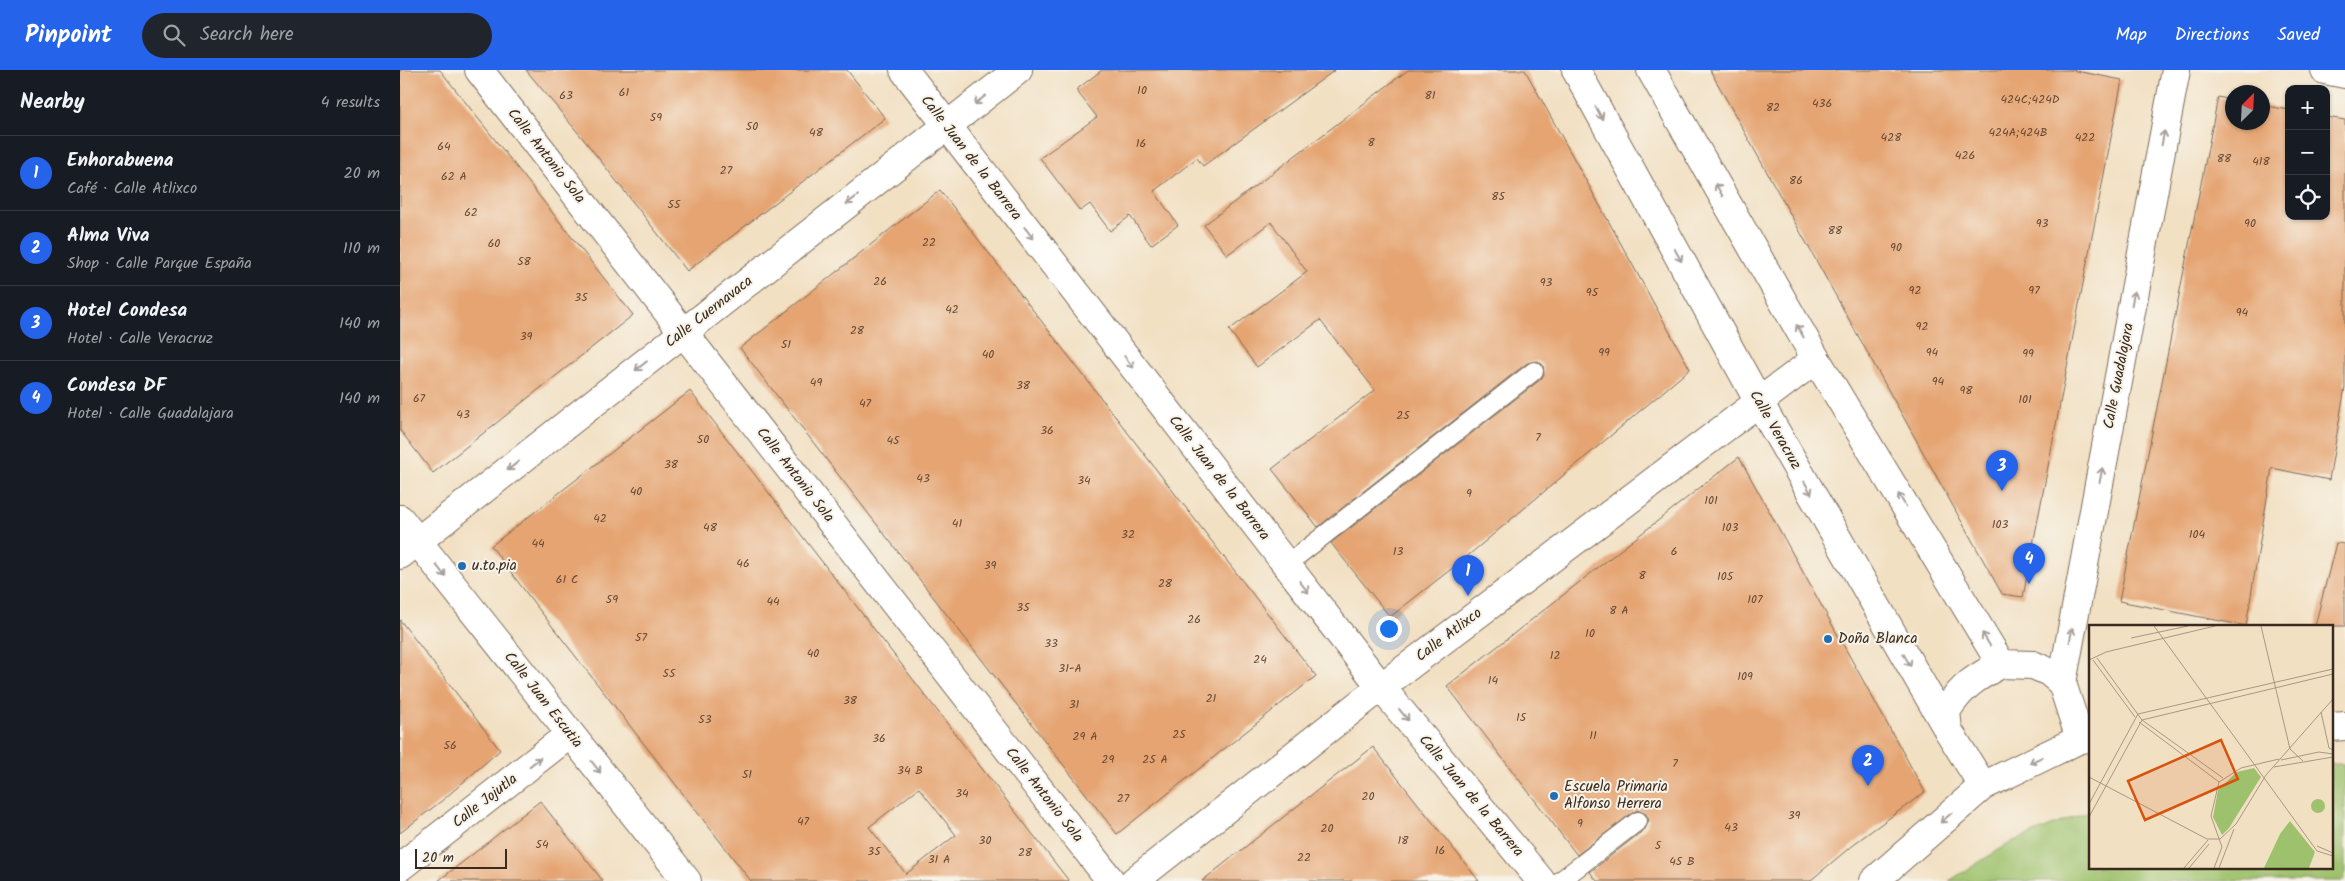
<!DOCTYPE html>
<html lang="en">
<head>
<meta charset="utf-8">
<style>
	:root { --surface:#171b24; --page:#20242c; --text:#f1f3f6; --muted:#9ea1a6; --line:#363941; --accent:#2563eb }
	body { margin:0; font-family:Kalam,sans-serif; background:var(--page); color:var(--text) }
	.controls { position:absolute; right:15px; top:15px; display:grid; overflow:hidden; border-radius:10px; box-shadow:0 1px 4px #0004 }
	.controls button { width:45px; height:45px; display:grid; place-items:center; padding:0; border:0; border-bottom:1px solid var(--line); background:var(--surface); color:var(--text); font:25px sans-serif }
	.compass { position:absolute; left:1825px; top:15px; width:45px; height:45px; border-radius:50%; background:var(--surface); box-shadow:0 1px 4px #0004; rotate:24deg }
	.scale { position:absolute; left:15px; bottom:12px; width:92px; box-sizing:border-box; padding-left:5px; border:2px solid #3b2a1e; border-top:0; font-size:14px; line-height:18px; white-space:nowrap; color:#3b2a1e; -webkit-text-stroke:4px #f7f3e8; paint-order:stroke }
	.you { position:absolute; left:988px; top:558px; width:18px; height:18px; margin:-12px; border:4px solid #fff; border-radius:50%; background:#1a73e8; box-shadow:0 0 0 8px #1a73e833 }
	.badge { display:grid; place-items:center; width:32px; height:32px; border-radius:50%; background:var(--accent); color:#fff; font-size:16px; font-weight:700 }
	.pin { position:absolute; translate:-50% -41px; filter:drop-shadow(0 1px 2px #0008) }
	.pin::after { content:''; position:absolute; top:26px; width:18px; height:15px; background:inherit; clip-path:polygon(0 0,100% 0,50% 100%) }
	.list { margin:0; padding:0; list-style:none }
	h2 { display:flex; justify-content:space-between; align-items:center; height:65px; margin:0; padding:0 20px; font-size:21px }
	h2 small { font-size:16px; font-weight:400; color:var(--muted) }
	.list li { display:grid; grid-template-columns:32px 1fr auto; gap:15px; align-items:center; box-sizing:border-box; height:75px; padding:0 20px; border-top:1px solid var(--line) }
	.list b { display:block; font-size:19px; white-space:nowrap }
	.list p { margin:0; font-size:16px; white-space:nowrap; color:var(--muted) }
	.list em { font-size:16px; font-style:normal; color:var(--muted) }
	.icon { flex:none; width:28px; height:28px; fill:none; stroke:currentColor; stroke-width:2; stroke-linecap:round; stroke-linejoin:round }
	.map { position:relative; flex:none; width:1945px; height:811px; overflow:hidden }
	header { display:flex; align-items:center; gap:30px; box-sizing:border-box; height:70px; padding:0 25px; background:var(--accent); color:#fff }
	header strong { font-size:24px }
	nav { display:flex; gap:28px; margin-inline-start:auto; font-size:18px }
	.search { width:350px; height:45px; background:var(--page); display:flex; align-items:center; gap:12px; box-sizing:border-box; padding:0 18px; border-radius:28px; color:var(--muted); font-size:19px }
	main { display:flex }
	aside { flex:1; background:var(--surface) }
	.map>svg:first-child { display:block }
	.green { fill:#9dc16c; stroke:#6c7645 }
	.building { fill:#e5a472; fill-rule:evenodd }
	.lines { fill:none; stroke-linecap:round; stroke-linejoin:round }
	.lane-casing { stroke:#7b6a58; stroke-width:20 }
	.street-casing { stroke:#7b6a58; stroke-width:30 }
	.secondary-casing { stroke:#7b6a58; stroke-width:30 }
	.primary-casing { stroke:#7b6a58; stroke-width:30 }
	.lane { stroke:#fff; stroke-width:18 }
	.street { stroke:#fff; stroke-width:28 }
	.secondary { stroke:#fff; stroke-width:28 }
	.primary { stroke:#fff; stroke-width:28 }
	.oneway { stroke:#a79f9a }
	.poi-dot { fill:#1f6fb2; stroke:#f7f3e8; stroke-width:2 }
	.labels { text-anchor:middle; dominant-baseline:central; stroke-width:4; stroke-linejoin:round; paint-order:stroke }
	.number-label { font-size:12px; fill:#664833 }
	.street-label { font-size:15px; fill:#3b2a1e; stroke:#f7f3e8 }
	.poi-label { font-size:15px; fill:#3b2a1e; stroke:#f7f3e8; text-anchor:start }
	.inset-road { fill:none; stroke:#a99781; stroke-width:1 }
	.view { fill:#d7540e; fill-opacity:0.15; stroke:#d7540e; stroke-width:2.5 }
	.inset-edge { fill:none; stroke:#3b2a1e; stroke-width:2.5 }
</style>
</head>
<body>
<header>
<strong>Pinpoint</strong>
<div class="search"><svg class="icon" aria-label="search" viewBox="0 0 24 24"><circle cx="10" cy="10" r="6"/><path d="M15 15l6 6"/></svg>Search here</div>
<nav><a>Map</a><a>Directions</a><a>Saved</a></nav>
</header>
<main>
<aside>
<h2>Nearby<small>4 results</small></h2>
<ul class="list">
<li><span class="badge">1</span><div><b>Enhorabuena</b><p>Café · Calle Atlixco</p></div><em>20 m</em></li>
<li><span class="badge">2</span><div><b>Alma Viva</b><p>Shop · Calle Parque España</p></div><em>110 m</em></li>
<li><span class="badge">3</span><div><b>Hotel Condesa</b><p>Hotel · Calle Veracruz</p></div><em>140 m</em></li>
<li><span class="badge">4</span><div><b>Condesa DF</b><p>Hotel · Calle Guadalajara</p></div><em>140 m</em></li>
</ul>
</aside>
<div class="map">
<svg width="1945" height="811" viewBox="0 0 1945 811">
	<rect width="100%" height="100%" fill="#f7f3e8"/>
	<filter id="ink" filterUnits="userSpaceOnUse"><feTurbulence type="fractalNoise" baseFrequency=".02" numOctaves="2"/><feDisplacementMap in="SourceGraphic" scale="10" xChannelSelector="R" yChannelSelector="G"/><feConvolveMatrix kernelMatrix="1 2 1 2 8 2 1 2 1" color-interpolation-filters="sRGB"/></filter>
	<filter id="wash" filterUnits="userSpaceOnUse"><feTurbulence type="fractalNoise" baseFrequency=".0096" numOctaves="4" result="noise"/><feDisplacementMap in="SourceGraphic" scale="20" xChannelSelector="R" yChannelSelector="G"/><feGaussianBlur stdDeviation="1.12" result="paint"/><feColorMatrix in="noise" values="0 0 0 0 0 0 0 0 0 0 0 0 0 0 0 0 0 1.4 0 .05"/><feComposite in="paint" operator="in"/></filter>
	<g filter="url(#wash)">
		<rect width="100%" height="100%" fill="#f2e0c3"/>
		<path class="green" d="M1931,694H1945V811H1549L1613,771L1690,741V797H1931Z"/>
		<g id="blocks">
			<g class="building">
				<path d="M0,0H40L233,245L33,403L0,360Z"/>
				<path d="M126,0H447L485,48L287,201L189,76Z"/>
				<path d="M702,0H935L803,96L797,88L754,121L778,155L751,175L730,146L710,161L690,134L680,141L640,88L697,47L676,20Z"/>
				<path d="M1008,0H1125L1290,299L1064,489L990,547L931,473L1141,309L1144,304L1143,295L1138,291L1127,293L918,457L872,399L975,320L920,250L857,297L829,260L907,202L871,152L827,185L804,155Z"/>
				<path d="M1310,0H1671L1722,10L1623,527L1602,524Z"/>
				<path d="M1818,27L1832,30V52H1862V35L1889,40V146H1926V47L1945,50V317L1929,410L1872,398L1846,556L1719,531Z"/>
				<path d="M540,120L916,606L717,764L340,278Z"/>
				<path d="M290,321L631,762L669,811H351L134,533L91,476ZM519,718L556,765L506,804L469,757Z"/>
				<path d="M1339,387L1525,722L1455,773L1410,811H1197L1190,802L1245,759L1249,750L1246,744L1237,740L1232,743L1177,785L1047,616Z"/>
				<path d="M1936,473L1945,474V556H1915Z"/>
				<path d="M0,550L100,680L44,729L0,763Z"/>
				<path d="M973,677L1079,811H802L919,719Z"/>
				<path d="M140,731L203,811H38L68,788Z"/>
			</g>
		</g>
	</g>
	<g filter="url(#ink)">
		<use href="#blocks" fill-opacity="0" stroke="#7b6a58" stroke-width="1"/>
		<g class="lines">
			<g class="lane-casing">
				<g id="lane">
					<path d="M886,495L1134,301"/>
					<path d="M1160,811L1238,751"/>
				</g>
			</g>
			<g class="street-casing">
				<g id="street">
					<path d="M79,0L711,811"/>
					<path d="M504,0L981,617L1141,811"/>
					<path d="M1925,0L1945,4"/>
					<path d="M0,485L618,0"/>
					<path d="M1662,613L1776,0"/>
					<path d="M0,797L170,664"/>
					<path d="M734,811L981,617L1416,289"/>
				</g>
			</g>
			<g class="secondary-casing">
				<g id="secondary">
					<path d="M1176,0L1360,334L1548,660L1583,716"/>
					<path d="M1251,0L1416,289L1601,594L1633,595L1649,602L1662,613L1680,669"/>
					<path d="M1931,657L1945,656"/>
					<path d="M1548,660L1546,641C1563,615 1575,608 1601,594"/>
					<path d="M1474,811L1583,716L1680,669L1690,668"/>
				</g>
			</g>
			<g class="primary-casing">
				<path id="primary" d="M0,449L287,811"/>
			</g>
			<use href="#lane" class="lane"/>
			<use href="#street" class="street"/>
			<use href="#secondary" class="secondary"/>
			<use href="#primary" class="primary"/>
		</g>
		<defs><path id="oneway-shaft" d="M-6 0H5M1.5-3L5.5 0L1.5 3" fill="none" stroke-width="1.6" stroke-linecap="round" stroke-linejoin="round" transform="scale(1.25)"/></defs>
		<g class="oneway">
			<use href="#oneway-shaft" transform="translate(580 30) rotate(142)"/>
			<use href="#oneway-shaft" transform="translate(1199 43) rotate(61)"/>
			<use href="#oneway-shaft" transform="translate(1763 68) rotate(-79)"/>
			<use href="#oneway-shaft" transform="translate(1319 120) rotate(-120)"/>
			<use href="#oneway-shaft" transform="translate(452 130) rotate(142)"/>
			<use href="#oneway-shaft" transform="translate(629 163) rotate(52)"/>
			<use href="#oneway-shaft" transform="translate(1278 185) rotate(61)"/>
			<use href="#oneway-shaft" transform="translate(1733 228) rotate(-79)"/>
			<use href="#oneway-shaft" transform="translate(1400 261) rotate(-120)"/>
			<use href="#oneway-shaft" transform="translate(729 292) rotate(52)"/>
			<use href="#oneway-shaft" transform="translate(241 296) rotate(142)"/>
			<use href="#oneway-shaft" transform="translate(113 396) rotate(142)"/>
			<use href="#oneway-shaft" transform="translate(1701 405) rotate(-79)"/>
			<use href="#oneway-shaft" transform="translate(1408 418) rotate(60)"/>
			<use href="#oneway-shaft" transform="translate(1502 430) rotate(-121)"/>
			<use href="#oneway-shaft" transform="translate(41 501) rotate(52)"/>
			<use href="#oneway-shaft" transform="translate(904 517) rotate(52)"/>
			<use href="#oneway-shaft" transform="translate(1671 565) rotate(-79)"/>
			<use href="#oneway-shaft" transform="translate(1586 569) rotate(-121)"/>
			<use href="#oneway-shaft" transform="translate(1507 590) rotate(60)"/>
			<use href="#oneway-shaft" transform="translate(1004 645) rotate(50)"/>
			<use href="#oneway-shaft" transform="translate(1636 690) rotate(154)"/>
			<use href="#oneway-shaft" transform="translate(135 692) rotate(-38)"/>
			<use href="#oneway-shaft" transform="translate(196 697) rotate(52)"/>
			<use href="#oneway-shaft" transform="translate(1546 748) rotate(139)"/>
		</g>
	</g>
	<g class="poi-dot">
		<circle cx="62" cy="496" r="5"/>
		<circle cx="1428" cy="569" r="5"/>
		<circle cx="1154" cy="726" r="5"/>
	</g>
	<g class="labels">
		<g class="number-label">
			<text x="742" y="20">10</text>
			<text x="224" y="22">61</text>
			<text x="166" y="25">63</text>
			<text x="1030" y="25">81</text>
			<text x="1630" y="29">424C;424D</text>
			<text x="1422" y="33">436</text>
			<text x="1373" y="37">82</text>
			<text x="256" y="47">59</text>
			<text x="352" y="56">50</text>
			<text x="416" y="62">48</text>
			<text x="1618" y="62">424A;424B</text>
			<text x="1491" y="67">428</text>
			<text x="1685" y="67">422</text>
			<text x="971" y="72">8</text>
			<text x="741" y="73">16</text>
			<text x="44" y="76">64</text>
			<text x="1565" y="85">426</text>
			<text x="1824" y="88">88</text>
			<text x="1861" y="91">418</text>
			<text x="326" y="100">27</text>
			<text x="54" y="106">62 A</text>
			<text x="1396" y="110">86</text>
			<text x="1098" y="126">85</text>
			<text x="274" y="134">55</text>
			<text x="71" y="142">62</text>
			<text x="1642" y="153">93</text>
			<text x="1850" y="153">90</text>
			<text x="1435" y="160">88</text>
			<text x="529" y="172">22</text>
			<text x="94" y="173">60</text>
			<text x="1496" y="177">90</text>
			<text x="124" y="191">58</text>
			<text x="480" y="211">26</text>
			<text x="1146" y="212">93</text>
			<text x="1515" y="220">92</text>
			<text x="1634" y="220">97</text>
			<text x="1192" y="222">95</text>
			<text x="181" y="227">35</text>
			<text x="552" y="239">42</text>
			<text x="1842" y="242">94</text>
			<text x="1522" y="256">92</text>
			<text x="457" y="260">28</text>
			<text x="126" y="266">39</text>
			<text x="386" y="274">51</text>
			<text x="1204" y="282">99</text>
			<text x="1532" y="282">94</text>
			<text x="1628" y="283">99</text>
			<text x="588" y="284">40</text>
			<text x="1538" y="311">94</text>
			<text x="416" y="312">49</text>
			<text x="623" y="315">38</text>
			<text x="1566" y="320">98</text>
			<text x="19" y="328">67</text>
			<text x="1625" y="329">101</text>
			<text x="465" y="333">47</text>
			<text x="63" y="344">43</text>
			<text x="1003" y="345">25</text>
			<text x="647" y="360">36</text>
			<text x="1138" y="367">7</text>
			<text x="303" y="369">50</text>
			<text x="493" y="370">45</text>
			<text x="271" y="394">38</text>
			<text x="523" y="408">43</text>
			<text x="684" y="410">34</text>
			<text x="236" y="421">40</text>
			<text x="1069" y="423">9</text>
			<text x="1311" y="430">101</text>
			<text x="200" y="448">42</text>
			<text x="557" y="453">41</text>
			<text x="1600" y="454">103</text>
			<text x="310" y="457">48</text>
			<text x="1330" y="457">103</text>
			<text x="728" y="464">32</text>
			<text x="1797" y="464">104</text>
			<text x="138" y="473">44</text>
			<text x="998" y="481">13</text>
			<text x="1274" y="481">6</text>
			<text x="343" y="493">46</text>
			<text x="590" y="495">39</text>
			<text x="1242" y="505">8</text>
			<text x="1325" y="506">105</text>
			<text x="167" y="509">61 C</text>
			<text x="765" y="513">28</text>
			<text x="212" y="529">59</text>
			<text x="1355" y="529">107</text>
			<text x="373" y="531">44</text>
			<text x="623" y="537">35</text>
			<text x="1219" y="540">8 A</text>
			<text x="794" y="549">26</text>
			<text x="1190" y="563">10</text>
			<text x="241" y="567">57</text>
			<text x="651" y="573">33</text>
			<text x="413" y="583">40</text>
			<text x="1155" y="585">12</text>
			<text x="860" y="589">24</text>
			<text x="670" y="598">31-A</text>
			<text x="269" y="603">55</text>
			<text x="1345" y="606">109</text>
			<text x="1093" y="610">14</text>
			<text x="811" y="628">21</text>
			<text x="450" y="630">38</text>
			<text x="674" y="634">31</text>
			<text x="1121" y="647">15</text>
			<text x="305" y="649">53</text>
			<text x="779" y="664">25</text>
			<text x="1193" y="665">11</text>
			<text x="685" y="666">29 A</text>
			<text x="479" y="668">36</text>
			<text x="50" y="675">56</text>
			<text x="708" y="689">29</text>
			<text x="755" y="689">25 A</text>
			<text x="1275" y="693">7</text>
			<text x="510" y="700">34 B</text>
			<text x="347" y="704">51</text>
			<text x="562" y="723">34</text>
			<text x="968" y="726">20</text>
			<text x="723" y="728">27</text>
			<text x="1394" y="745">39</text>
			<text x="403" y="751">47</text>
			<text x="1180" y="753">9</text>
			<text x="1331" y="757">43</text>
			<text x="927" y="758">20</text>
			<text x="585" y="770">30</text>
			<text x="1003" y="770">18</text>
			<text x="142" y="774">54</text>
			<text x="1258" y="775">5</text>
			<text x="1040" y="780">16</text>
			<text x="474" y="781">35</text>
			<text x="625" y="782">28</text>
			<text x="904" y="787">22</text>
			<text x="539" y="789">31 A</text>
			<text x="1282" y="791">45 B</text>
		</g>
		<g class="street-label">
			<text transform="translate(146 86) rotate(52)">Calle Antonio Sola</text>
			<text transform="translate(571 88) rotate(52)">Calle Juan de la Barrera</text>
			<text transform="translate(309 242) rotate(-38)">Calle Cuernavaca</text>
			<text transform="translate(1719 306) rotate(-79)">Calle Guadalajara</text>
			<text transform="translate(1375 360) rotate(60)">Calle Veracruz</text>
			<text transform="translate(395 405) rotate(52)">Calle Antonio Sola</text>
			<text transform="translate(819 408) rotate(52)">Calle Juan de la Barrera</text>
			<text transform="translate(1049 565) rotate(-37)">Calle Atlixco</text>
			<text transform="translate(143 630) rotate(52)">Calle Juan Escutia</text>
			<text transform="translate(644 725) rotate(52)">Calle Antonio Sola</text>
			<text transform="translate(1071 726) rotate(50)">Calle Juan de la Barrera</text>
			<text transform="translate(85 731) rotate(-38)">Calle Jojutla</text>
		</g>
		<g class="poi-label">
			<text x="72" y="496">u.to.pia</text>
			<text x="1438" y="569">Doña Blanca</text>
			<text x="1164" y="717">Escuela Primaria<tspan x="1164" dy="17">Alfonso Herrera</tspan></text>
		</g>
	</g>
	<g transform="translate(1689 555)">
		<rect width="244" height="244" fill="#f2e0c3"/>
		<path d="M165,143L172,152L140,203L133,210L124,192L129,165L148,147ZM222 181a7 7 0 1 1 14 0a7 7 0 1 1-14 0ZM201,196L226,227L220,243H175L191,209Z" fill="#9dc16c"/>
		<path class="inset-road" d="M65,1L228,226L244,231M172,1L201,124L214,136M42,13L99,1M8,33L53,95L134,153M0,35L17,27L126,1M4,35L46,92M232,87L240,123L244,125M50,97L130,157M192,135L230,127L244,129M185,142L244,132M0,152L118,214H131L147,199L177,150L244,74M0,179L49,89L244,44M0,192L53,95L244,49M228,221L244,228M95,243L119,215M100,243L120,219M125,243L133,222L122,191L130,157L152,143L190,134M130,243L145,204"/>
		<path class="view" d="M132,115L149,154L56,195L39,156Z"/>
		<rect width="244" height="244" class="inset-edge"/>
	</g>
</svg>
<div class="controls">
<button>+</button>
<button>−</button>
<button><svg class="icon" aria-label="locate" viewBox="0 0 24 24"><circle cx="12" cy="12" r="6"/><path d="M12 2v4M12 18v4M2 12h4M18 12h4"/></svg></button>
</div>
<svg class="compass" viewBox="-18 -18 36 36"><path d="M0-13l5 13h-10z" fill="#e53935"/><path d="M0 13l5-13h-10z" fill="#9ea1a6"/></svg>
<div class="scale">20 m</div>
<div class="you"></div>
<div class="pin badge" style="left:1068px;top:526px">1</div>
<div class="pin badge" style="left:1468px;top:716px">2</div>
<div class="pin badge" style="left:1602px;top:421px">3</div>
<div class="pin badge" style="left:1629px;top:514px">4</div>
</div>
</main>
</body>
</html>
